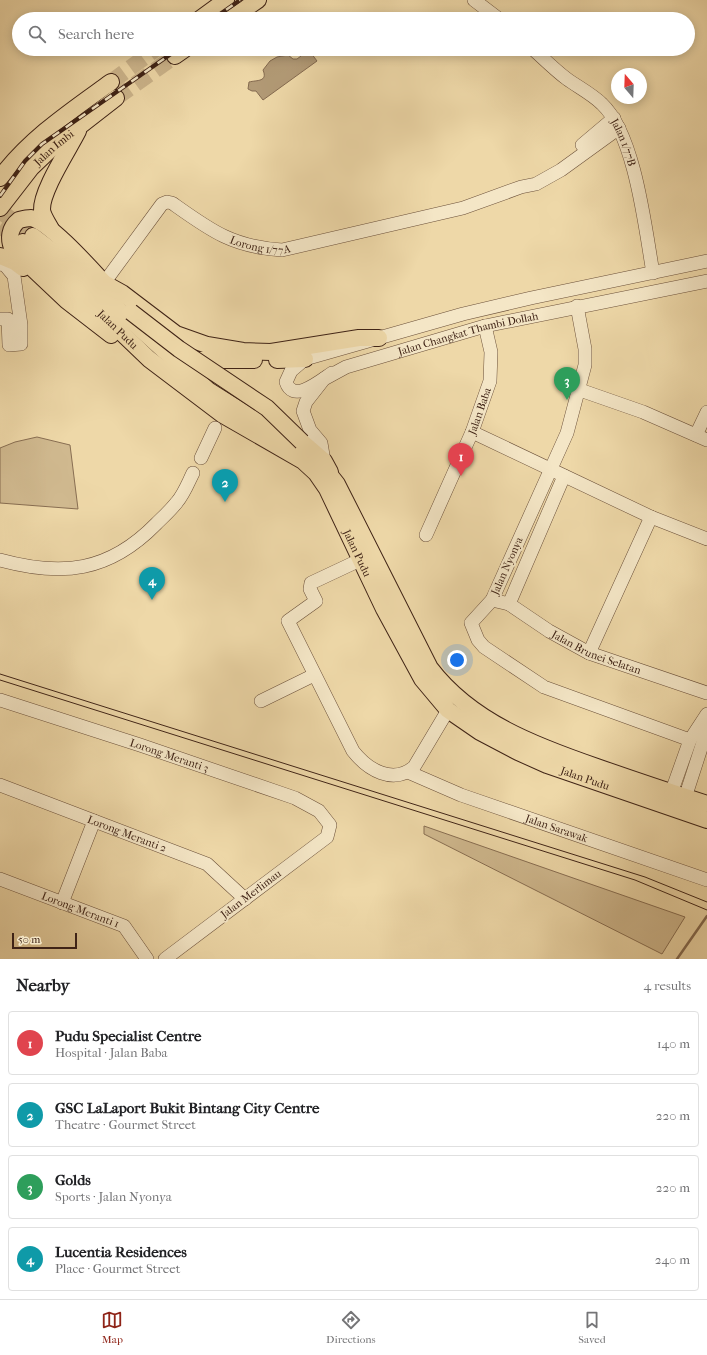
<!DOCTYPE html>
<html lang="en">
<head>
<meta charset="utf-8">
<style>
	:root { --surface:#fff; --page:#f6f6f6; --text:#202124; --muted:#757577; --line:#e0e0e0; --accent:#8f2418 }
	body { margin:0; font-family:"IM FELL French Canon",serif; background:var(--page); color:var(--text) }
	.compass { position:absolute; left:611px; top:68px; width:36px; height:36px; border-radius:50%; background:var(--surface); box-shadow:0 2px 10px #0003; rotate:341deg }
	.scale { position:absolute; left:12px; bottom:10px; width:65px; box-sizing:border-box; padding-left:4px; border:2px solid #3f2316; border-top:0; font-size:11px; line-height:14px; white-space:nowrap; color:#3f2316; -webkit-text-stroke:3px #f4e6c6; paint-order:stroke }
	.you { position:absolute; left:457px; top:660px; width:14px; height:14px; margin:-10px; border:3px solid #fff; border-radius:50%; background:#1a73e8; box-shadow:0 0 0 6px #1a73e833 }
	.badge { display:grid; place-items:center; width:26px; height:26px; border-radius:50%; background:var(--accent); color:#fff; font-size:13px; font-weight:700 }
	.pin { position:absolute; translate:-50% -33px; filter:drop-shadow(0 1px 2px #0008) }
	.pin::after { content:''; position:absolute; top:21px; width:14px; height:12px; background:inherit; clip-path:polygon(0 0,100% 0,50% 100%) }
	.list { margin:0; padding:0; list-style:none }
	h2 { display:flex; justify-content:space-between; align-items:center; height:52px; margin:0; padding:0 16px; font-size:17px }
	h2 small { font-size:13px; font-weight:400; color:var(--muted) }
	.list li { display:grid; grid-template-columns:26px 1fr auto; gap:12px; align-items:center; box-sizing:border-box; height:64px; margin:0 8px 8px; padding:0 8px; border:1px solid var(--line); border-radius:4px }
	.list b { display:block; font-size:15px; white-space:nowrap }
	.list p { margin:0; font-size:13px; white-space:nowrap; color:var(--muted) }
	.list em { font-size:13px; font-style:normal; color:var(--muted) }
	.icon { flex:none; width:22px; height:22px; fill:none; stroke:currentColor; stroke-width:2; stroke-linecap:round; stroke-linejoin:round }
	.map { position:relative; flex:none; width:707px; height:959px; overflow:hidden }
	.search { position:absolute; background:var(--surface); box-shadow:0 2px 10px #0003; left:12px; right:12px; top:12px; height:44px; display:flex; align-items:center; gap:10px; box-sizing:border-box; padding:0 14px; border-radius:22px; color:var(--muted); font-size:15px }
	.sheet { height:340px; background:var(--surface) }
	nav { display:flex; justify-content:space-around; align-items:center; box-sizing:border-box; height:56px; border-top:1px solid var(--line); background:var(--surface); font-size:11px; color:var(--muted) }
	nav a { display:grid; justify-items:center; gap:2px }
	nav .on { color:var(--accent) }
	.map>svg:first-child { display:block }
	.green { fill:#d0b98f; stroke:#886e52 }
	.water { fill:#b29a76; stroke:#846a50 }
	.lines { fill:none; stroke-linecap:round; stroke-linejoin:round }
	.stream { stroke:#846a50; stroke-width:2.5 }
	.major-tunnel { stroke:#cbb48b; stroke-width:16; stroke-dasharray:16 8; stroke-linecap:butt }
	.minor-casing { stroke:#6b503a; stroke-width:14 }
	.major-casing { stroke:#3f2316; stroke-width:18 }
	.minor { stroke:#f4e6c6; stroke-width:13 }
	.major { stroke:#eed8a8; stroke-width:16 }
	.tram { stroke:#3f2316; stroke-width:1 }
	.rail-casing { stroke:#3f2316; stroke-width:4 }
	.rail { stroke:#f4e6c6; stroke-width:2.5; stroke-dasharray:8; stroke-linecap:butt }
	.major-bridge-casing { stroke:#3f2316; stroke-width:18; stroke-linecap:butt }
	.major-bridge { stroke:#eed8a8; stroke-width:16 }
	.labels { text-anchor:middle; dominant-baseline:central; stroke-width:4; stroke-linejoin:round; paint-order:stroke }
	.street-label { font-size:11px; fill:#3f2316; stroke:#f4e6c6 }
</style>
</head>
<body>
<div class="map">
<svg width="707" height="959" viewBox="0 0 707 959">
	<rect width="100%" height="100%" fill="#eed8a8"/>
	<filter id="stains"><feTurbulence type="fractalNoise" baseFrequency=".005" numOctaves="4"/><feColorMatrix values="0 0 0 0 .2 0 0 0 0 .09 0 0 0 0 .02 0 0 0 .5 -.17"/></filter>
	<radialGradient id="worn" r=".72"><stop offset=".6" stop-color="#630" stop-opacity="0"/><stop offset="1" stop-color="#630" stop-opacity=".3"/></radialGradient>
	<g class="green">
		<path d="M37,437L70,445L78,509L0,503V448L15,442Z"/>
		<path d="M424,826L685,917L662,954L424,834Z"/>
	</g>
	<path class="water" d="M303,49H313L311,53L317,61L263,100L256,91H252L248,89L249,82C257,80 268,82 263,70L270,61L277,57L288,55L293,59H297L301,56Z"/>
	<g class="lines">
		<path class="stream" d="M677,959L707,916"/>
		<g class="major-tunnel">
			<path d="M111,82L156,49"/>
			<path d="M116,98L175,56"/>
			<path d="M0,211L33,236"/>
			<path d="M0,226L22,241"/>
		</g>
		<g class="minor-casing">
			<g id="minor">
				<path d="M474,0L499,19"/>
				<path id="s1" d="M533,49C544,59 555,70 567,79C578,87 592,94 602,104C635,135 645,227 653,273"/>
				<path d="M582,145L614,118"/>
				<path d="M0,264L5,265L14,276L21,325V344L9,345L8,319H0"/>
				<path id="s2" d="M104,283L162,204L167,202L172,203C210,230 232,247 282,250L463,208L521,187L536,184L561,170L619,128"/>
				<path d="M577,306L585,349V365L567,433L492,600L471,623L478,640L484,647L544,687L690,740"/>
				<path d="M332,373C320,381 293,404 286,382L291,371L305,359L463,314L531,298L707,261"/>
				<path d="M580,390L643,412L707,440"/>
				<path d="M472,432L651,517L707,539"/>
				<path d="M696,435L707,412"/>
				<path d="M201,458L215,428"/>
				<path id="s3" d="M324,461L321,443L310,430L303,411L306,402L324,379L346,367L485,326L707,281"/>
				<path id="s4" d="M426,535L472,432L490,381L491,352L485,326"/>
				<path d="M0,560C62,577 109,572 156,524C163,517 171,510 177,502C184,494 188,483 193,473"/>
				<path d="M360,560L311,583L310,589L316,601L288,621L353,751C368,770 393,785 414,767L448,710"/>
				<path id="s5" d="M492,600L509,604L549,631L589,653L707,693"/>
				<path d="M509,604L564,476"/>
				<path d="M589,653L651,517"/>
				<path id="s6" d="M0,700L140,745L295,798L319,811L330,825L327,837L165,959"/>
				<path d="M261,701L314,675"/>
				<path id="s7" d="M408,772L461,795L707,880"/>
				<path id="s8" d="M0,785L207,864L245,899"/>
				<path d="M669,799L690,740L707,714"/>
				<path d="M683,804L704,739V728L702,724"/>
				<path id="s9" d="M0,879L124,926L147,959"/>
				<path d="M62,903L94,821"/>
			</g>
		</g>
		<g class="major-casing">
			<g id="major">
				<path d="M200,19L226,0"/>
				<path d="M230,19L258,0"/>
				<path d="M175,56L185,49"/>
				<path d="M0,178C30,138 71,111 111,82"/>
				<path id="s10" d="M0,208L31,168L53,147L116,98"/>
				<path d="M51,229C48,223 43,217 42,210C41,191 69,149 78,131"/>
				<path d="M33,236L59,256L208,390L302,449"/>
				<path id="s11" d="M23,242L52,266L149,359L223,415L303,461L316,473L327,489L384,609L422,679L448,710L480,732L518,752L547,765L707,820"/>
				<path d="M0,256L15,262L23,268"/>
				<path d="M104,283L122,293L176,334L207,345L243,351L271,352L359,338H379"/>
				<path d="M107,286C93,271 50,222 31,218C27,218 23,219 19,220C9,228 8,239 13,250L67,301L111,335"/>
				<path d="M189,360H254"/>
				<path d="M277,360L305,359"/>
				<path d="M302,442L324,461L330,472"/>
				<path d="M322,465L337,484L430,668C471,722 536,746 597,767C634,780 670,792 707,804"/>
			</g>
		</g>
		<use href="#minor" class="minor"/>
		<use href="#major" class="major"/>
		<g class="tram">
			<path d="M0,674L645,877L707,902"/>
			<path d="M0,680L635,880L707,910"/>
		</g>
		<g class="rail-casing">
			<g id="rail">
				<path d="M213,19L240,0"/>
				<path d="M0,196L25,161L42,144L178,49"/>
			</g>
		</g>
		<use href="#rail" class="rail"/>
		<g class="major-bridge-casing">
			<path id="major-bridge" d="M131,312L179,349L267,408L302,442"/>
		</g>
		<use href="#major-bridge" class="major-bridge"/>
	</g>
	<g class="labels">
		<g class="street-label">
			<text stroke="none"><textPath href="#s1" startOffset="133">Jalan 1/77B</textPath></text>
			<text stroke="none"><textPath href="#s10" startOffset="81">Jalan Imbi</textPath></text>
			<text stroke="none"><textPath href="#s2" startOffset="208">Lorong 1/77A</textPath></text>
			<text stroke="none"><textPath href="#s11" startOffset="129">Jalan Pudu</textPath></text>
			<text stroke="none"><textPath href="#s3" startOffset="246">Jalan Changkat Thambi Dollah</textPath></text>
			<text stroke="none"><textPath href="#s4" startOffset="135">Jalan Baba</textPath></text>
			<text stroke="none"><textPath href="#s11" startOffset="465">Jalan Pudu</textPath></text>
			<text transform="translate(507 566) rotate(-66)">Jalan Nyonya</text>
			<text stroke="none"><textPath href="#s5" startOffset="118">Jalan Brunei Selatan</textPath></text>
			<text stroke="none"><textPath href="#s6" startOffset="178">Lorong Meranti 3</textPath></text>
			<text stroke="none"><textPath href="#s11" startOffset="801">Jalan Pudu</textPath></text>
			<text stroke="none"><textPath href="#s7" startOffset="159">Jalan Sarawak</textPath></text>
			<text stroke="none"><textPath href="#s8" startOffset="136">Lorong Meranti 2</textPath></text>
			<text transform="translate(251 894) rotate(-37)">Jalan Merlimau</text>
			<text stroke="none"><textPath href="#s9" startOffset="86">Lorong Meranti 1</textPath></text>
		</g>
	</g>
	<rect width="100%" height="100%" filter="url(#stains)"/>
	<rect width="100%" height="100%" fill="url(#worn)"/>
</svg>
<svg class="compass" viewBox="-18 -18 36 36"><path d="M0-13l5 13h-10z" fill="#e53935"/><path d="M0 13l5-13h-10z" fill="#757577"/></svg>
<div class="scale">50 m</div>
<div class="you"></div>
<div class="pin badge" style="left:461px;top:476px;background:#e0444e">1</div>
<div class="pin badge" style="left:225px;top:502px;background:#0f9aa8">2</div>
<div class="pin badge" style="left:567px;top:400px;background:#2e9e5b">3</div>
<div class="pin badge" style="left:152px;top:600px;background:#0f9aa8">4</div>
<div class="search"><svg class="icon" aria-label="search" viewBox="0 0 24 24"><circle cx="10" cy="10" r="6"/><path d="M15 15l6 6"/></svg>Search here</div>
</div>
<section class="sheet">
<h2>Nearby<small>4 results</small></h2>
<ul class="list">
<li><span class="badge" style="background:#e0444e">1</span><div><b>Pudu Specialist Centre</b><p>Hospital · Jalan Baba</p></div><em>140 m</em></li>
<li><span class="badge" style="background:#0f9aa8">2</span><div><b>GSC LaLaport Bukit Bintang City Centre</b><p>Theatre · Gourmet Street</p></div><em>220 m</em></li>
<li><span class="badge" style="background:#2e9e5b">3</span><div><b>Golds</b><p>Sports · Jalan Nyonya</p></div><em>220 m</em></li>
<li><span class="badge" style="background:#0f9aa8">4</span><div><b>Lucentia Residences</b><p>Place · Gourmet Street</p></div><em>240 m</em></li>
</ul>
</section>
<nav>
<a class="on"><svg class="icon" aria-label="map" viewBox="0 0 24 24"><path d="M3 6l6-2 6 2 6-2v14l-6 2-6-2-6 2zM9 4v14M15 6v14"/></svg>Map</a>
<a><svg class="icon" aria-label="directions" viewBox="0 0 24 24"><path d="M12 3l9 9-9 9-9-9zM9 14v-3h6M13 9l2 2-2 2"/></svg>Directions</a>
<a><svg class="icon" aria-label="saved" viewBox="0 0 24 24"><path d="M7 4h10v16l-5-4-5 4z"/></svg>Saved</a>
</nav>
</body>
</html>
